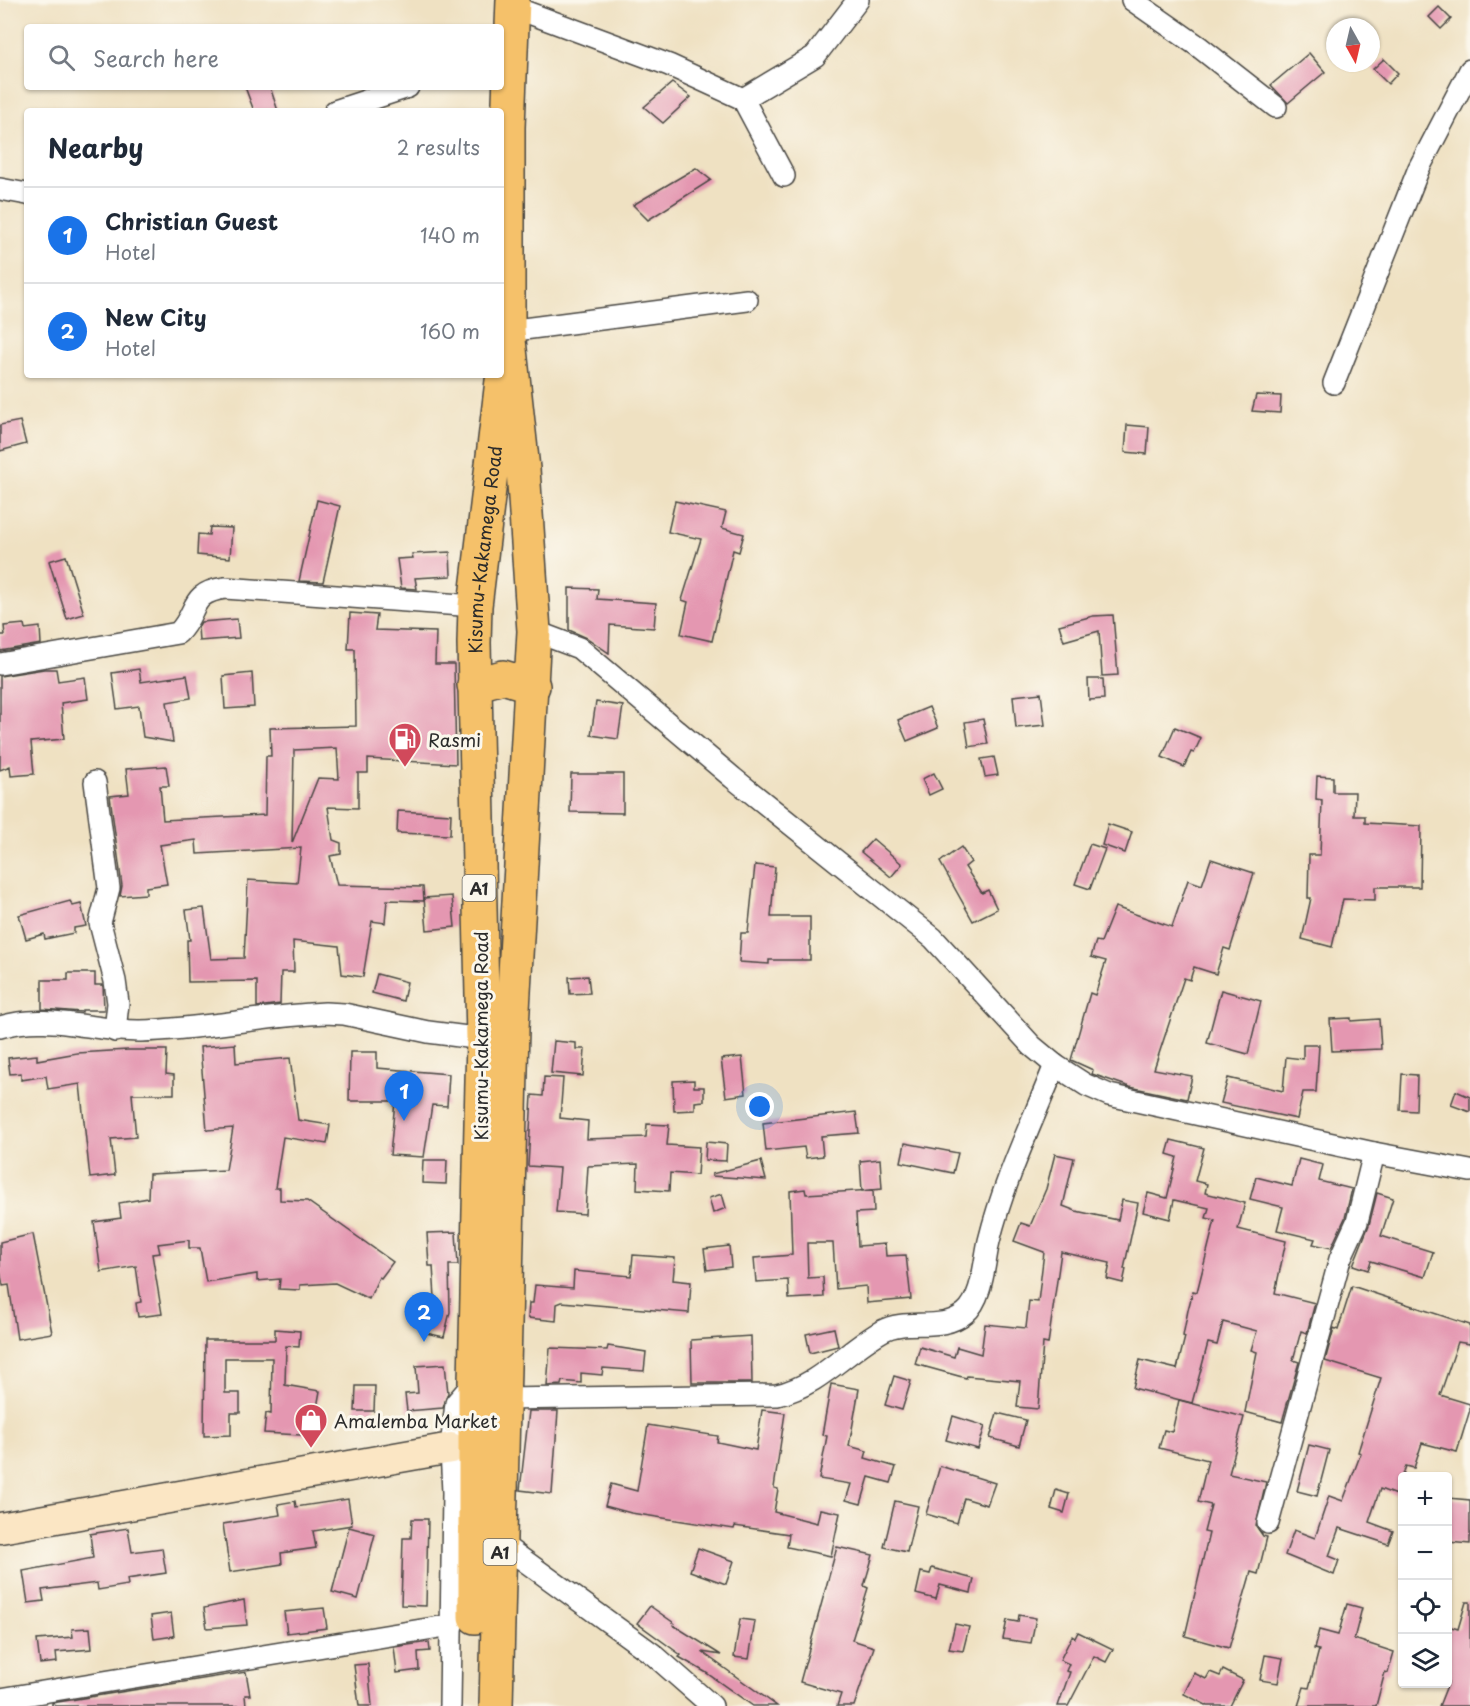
<!DOCTYPE html>
<html lang="en">
<head>
<meta charset="utf-8">
<style>
	:root { --surface:#fff; --page:#f6f6f7; --text:#1f2937; --muted:#747a83; --line:#e0e1e3; --accent:#1a73e8 }
	body { margin:0; font-family:"Playpen Sans",sans-serif; background:var(--page); color:var(--text) }
	.controls { position:absolute; right:18px; bottom:18px; display:grid; overflow:hidden; border-radius:6px; box-shadow:0 2px 4px #0004 }
	.controls button { width:54px; height:54px; display:grid; place-items:center; padding:0; border:0; border-bottom:2px solid var(--line); background:var(--surface); color:var(--text); font:30px sans-serif }
	.compass { position:absolute; left:1326px; top:18px; width:54px; height:54px; border-radius:50%; background:var(--surface); box-shadow:0 2px 4px #0004; rotate:172deg }
	.you { position:absolute; left:760px; top:1107px; width:21px; height:21px; margin:-15px; border:4px solid #fff; border-radius:50%; background:#1a73e8; box-shadow:0 0 0 9px #1a73e833 }
	.badge { display:grid; place-items:center; width:39px; height:39px; border-radius:50%; background:var(--accent); color:#fff; font-size:20px; font-weight:700 }
	.pin { position:absolute; translate:-50% -50px; filter:drop-shadow(0 2px 3px #0008) }
	.pin::after { content:''; position:absolute; top:32px; width:21px; height:18px; background:inherit; clip-path:polygon(0 0,100% 0,50% 100%) }
	.list { margin:0; padding:0; list-style:none }
	h2 { display:flex; justify-content:space-between; align-items:center; height:78px; margin:0; padding:0 24px; font-size:26px }
	h2 small { font-size:20px; font-weight:400; color:var(--muted) }
	.list li { display:grid; grid-template-columns:39px 1fr auto; gap:18px; align-items:center; box-sizing:border-box; height:96px; padding:0 24px; border-top:2px solid var(--line) }
	.list b { display:block; font-size:22px; white-space:nowrap }
	.list p { margin:0; font-size:20px; white-space:nowrap; color:var(--muted) }
	.list em { font-size:20px; font-style:normal; color:var(--muted) }
	.icon { flex:none; width:33px; height:33px; fill:none; stroke:currentColor; stroke-width:2; stroke-linecap:round; stroke-linejoin:round }
	.map { position:relative; flex:none; width:1470px; height:1706px; overflow:hidden }
	.search { position:absolute; background:var(--surface); box-shadow:0 2px 4px #0004; left:24px; top:24px; width:480px; height:66px; display:flex; align-items:center; gap:15px; box-sizing:border-box; padding:0 21px; border-radius:6px; color:var(--muted); font-size:22px }
	.panel { position:absolute; background:var(--surface); box-shadow:0 2px 4px #0004; left:24px; top:108px; width:480px; height:270px; border-radius:6px }
	.map>svg:first-child { display:block }
	.building { fill:#e497b1; fill-rule:evenodd }
	.lines { fill:none; stroke-linecap:round; stroke-linejoin:round }
	.minor-casing { stroke:#484642; stroke-width:24 }
	.secondary-casing { stroke:#484642; stroke-width:33 }
	.trunk-casing { stroke:#484642; stroke-width:36 }
	.minor { stroke:#fff; stroke-width:21 }
	.secondary { stroke:#fbe6c4; stroke-width:30 }
	.trunk { stroke:#f5c16b; stroke-width:33 }
	.labels { text-anchor:middle; dominant-baseline:central; stroke-width:6; stroke-linejoin:round; paint-order:stroke }
	.shield { fill:#fbf7ec; stroke:#696865; stroke-width:1.5 }
	.shield-label { font-size:16px; font-weight:bold; fill:#2b2b2b }
	.street-label { font-size:18px; fill:#2b2b2b; stroke:#fbf7ec }
	.poi-label { font-size:18px; fill:#2b2b2b; stroke:#fbf7ec; text-anchor:start }
</style>
</head>
<body>
<div class="map">
<svg width="1470" height="1706" viewBox="0 0 1470 1706">
	<rect width="100%" height="100%" fill="#fbf7ec"/>
	<filter id="ink" filterUnits="userSpaceOnUse"><feTurbulence type="fractalNoise" baseFrequency=".0167" numOctaves="2"/><feDisplacementMap in="SourceGraphic" scale="12" xChannelSelector="R" yChannelSelector="G"/><feConvolveMatrix kernelMatrix="1 2 1 2 8 2 1 2 1" color-interpolation-filters="sRGB"/></filter>
	<filter id="wash" filterUnits="userSpaceOnUse"><feTurbulence type="fractalNoise" baseFrequency=".008" numOctaves="4" result="noise"/><feDisplacementMap in="SourceGraphic" scale="24" xChannelSelector="R" yChannelSelector="G"/><feGaussianBlur stdDeviation="1.35" result="paint"/><feColorMatrix in="noise" values="0 0 0 0 0 0 0 0 0 0 0 0 0 0 0 0 0 1.4 0 .05"/><feComposite in="paint" operator="in"/></filter>
	<g filter="url(#wash)">
		<rect width="100%" height="100%" fill="#efe1c2"/>
		<g id="blocks">
			<g class="building">
				<path d="M1439,7L1451,19L1441,29L1429,17Z"/>
				<path d="M1309,53L1325,72L1288,103L1271,85Z"/>
				<path d="M1384,59L1398,73L1388,84L1373,69Z"/>
				<path d="M672,83L691,97L663,123L644,107Z"/>
				<path d="M245,87H270L278,111H254Z"/>
				<path d="M696,168L711,180L648,220L633,205Z"/>
				<path d="M1256,395L1281,396L1280,413L1252,411Z"/>
				<path d="M20,421L26,444L0,451V425Z"/>
				<path d="M1127,425L1149,427L1147,454L1125,452Z"/>
				<path d="M317,500L340,506L323,582L299,581Z"/>
				<path d="M675,501L726,512L722,528L744,534L739,552L733,550L712,641L681,634L688,602L682,600L701,539L668,532Z"/>
				<path d="M210,527L232,528L230,558L197,555L198,534L209,535Z"/>
				<path d="M450,552L451,576L415,578L417,589L401,588L397,559L413,558L412,554Z"/>
				<path d="M66,556L84,614L67,619L49,561Z"/>
				<path d="M569,588L598,589L597,599L656,603L654,628L610,625L609,653L587,638L569,630Z"/>
				<path d="M350,613L377,615L375,630L436,632L435,664H454L456,764L368,759V773H358V808L328,807L333,840L341,843V854L330,856L337,885L423,887L424,901L387,900L385,923L372,921L363,977L342,974L339,946L293,941L294,972H281L280,1004L257,1007V981L188,982L187,940H190L186,910L204,908L211,959L244,958L248,880L297,883L301,848L197,854L196,840L160,845L167,884L146,887V894L120,896L122,886L110,796L129,794L126,769L166,766L169,786H160L163,820L265,815L266,756H271L270,728L356,726L355,649H348ZM337,748L339,779L318,778L292,843L294,750Z"/>
				<path d="M1113,615L1118,675L1102,676L1099,631L1064,641L1059,625L1093,616Z"/>
				<path d="M237,619L239,638L199,641L198,627L201,622Z"/>
				<path d="M24,624L25,629L40,627L41,644L0,651V635H5L4,626Z"/>
				<path d="M44,669H56L58,681L85,677L88,699L61,703L64,739L31,742L34,774L11,776L10,766L0,770V676Z"/>
				<path d="M139,669L141,682L187,675L191,698L167,702L173,742L143,737L139,706L117,709L112,673Z"/>
				<path d="M252,673L254,707L225,709L223,676Z"/>
				<path d="M1088,679H1103L1104,699L1089,700Z"/>
				<path d="M1041,693L1045,725L1016,728L1013,696Z"/>
				<path d="M596,702L623,706L618,739L591,735Z"/>
				<path d="M929,707L938,728L907,741L898,720Z"/>
				<path d="M983,719L988,744L969,747L965,722Z"/>
				<path d="M1175,727L1201,738L1194,753L1191,752L1184,767L1162,757Z"/>
				<path d="M994,757L998,775L985,777L981,759Z"/>
				<path d="M934,773L942,789L929,795L922,779Z"/>
				<path d="M571,774H623V813L570,812Z"/>
				<path d="M1317,776L1333,777V792H1355L1354,816H1365V823L1421,826L1420,887H1375V900L1343,899L1332,947L1302,939L1311,898H1308L1309,855H1320L1322,800L1316,799Z"/>
				<path d="M398,811L451,814L450,835L397,833Z"/>
				<path d="M1108,824L1132,832L1125,853L1102,845Z"/>
				<path d="M873,839L902,864L891,877L861,852Z"/>
				<path d="M1090,844L1105,849L1090,889L1075,884Z"/>
				<path d="M961,847L971,862L965,867L982,893L988,890L997,909L973,921L940,862Z"/>
				<path d="M1211,859L1254,873L1230,950L1224,948L1216,974L1194,967L1190,980L1184,978L1154,1069L1192,1076L1187,1099L1130,1087L1092,1074L1093,1070L1071,1060L1090,993L1095,995L1106,961L1091,957L1096,941L1101,942L1115,907L1172,927L1188,880L1202,885Z"/>
				<path d="M755,865L775,867L771,917H810V960H769V964L739,962L741,933H748Z"/>
				<path d="M452,896L455,927L427,930L424,898Z"/>
				<path d="M70,901L73,906L81,904L86,926L74,928V933L45,939L44,934L26,939L19,915Z"/>
				<path d="M68,973H95V985H103L104,1010H82V1012L42,1009V980H68Z"/>
				<path d="M377,974L407,982L403,1001L372,993Z"/>
				<path d="M588,976L590,993L570,994L569,977Z"/>
				<path d="M1221,990L1261,1001L1248,1054L1207,1043Z"/>
				<path d="M1351,1018V1021L1379,1019L1381,1049L1332,1051L1330,1019Z"/>
				<path d="M554,1041L576,1043V1049H585L583,1076L551,1073Z"/>
				<path d="M235,1044L236,1063L290,1058L298,1120L330,1125L327,1144L283,1137L275,1188H280V1200L307,1201L393,1262L381,1278L379,1277L369,1299L335,1283L300,1285V1290L279,1289L280,1279L257,1281V1274L206,1282L200,1248H189V1240L158,1244L160,1253L152,1254L162,1314L138,1317L136,1303L141,1302L136,1266L101,1272L94,1222L121,1218L119,1203L148,1198L149,1174L226,1170L233,1128L207,1130L200,1047Z"/>
				<path d="M1303,1045H1319L1316,1092H1303L1297,1119L1221,1103L1228,1078L1283,1091L1286,1057L1303,1059Z"/>
				<path d="M128,1050H167L166,1074L174,1075V1094H132L136,1137L111,1139L115,1175L90,1178L80,1084L48,1089L46,1076L21,1080V1073L10,1074L8,1058L37,1055V1060L77,1053Z"/>
				<path d="M350,1052H377V1068L449,1074L447,1106L432,1105L424,1157L390,1155L395,1101H349Z"/>
				<path d="M742,1057L746,1094L726,1097L721,1059Z"/>
				<path d="M1402,1074L1417,1075L1416,1111L1400,1110Z"/>
				<path d="M544,1077L563,1078L560,1118L588,1121L587,1139L646,1137L647,1124L669,1125L667,1145L699,1147L697,1175L670,1173L669,1191L637,1189L638,1164L588,1166L585,1214L556,1212L560,1168L528,1166L532,1095L543,1096Z"/>
				<path d="M694,1080V1087H704V1101L695,1102V1110L674,1111L673,1081Z"/>
				<path d="M1456,1091L1470,1097V1112L1451,1105Z"/>
				<path d="M856,1112L859,1133L821,1136L823,1156L806,1158L804,1147L766,1151L763,1123Z"/>
				<path d="M1171,1140L1204,1148L1195,1181L1207,1184L1205,1193L1245,1203L1238,1229L1286,1241L1275,1293L1315,1303L1307,1333L1301,1331L1293,1360L1299,1362L1282,1422L1245,1412L1257,1352L1251,1350L1257,1331L1223,1322L1217,1345L1208,1343L1192,1403L1133,1388L1140,1360L1177,1369L1185,1337L1183,1336L1188,1310L1193,1291L1197,1292L1215,1220L1206,1218L1209,1208L1174,1200L1170,1219L1143,1212L1148,1193L1167,1198L1177,1157L1167,1154Z"/>
				<path d="M706,1142L727,1144L726,1161L705,1160Z"/>
				<path d="M905,1143L958,1153L953,1173L901,1162Z"/>
				<path d="M1055,1154L1074,1158L1063,1206L1076,1211L1118,1220L1122,1200L1138,1203L1124,1269H1126L1123,1283L1107,1279L1110,1263L1061,1252L1048,1344L1043,1343L1038,1409L1017,1407L1020,1381L967,1376L966,1378L915,1364L920,1347L954,1357L957,1347L981,1354L985,1324L1026,1328L1029,1301L1038,1302L1044,1252L1014,1241L1021,1223L1030,1226L1046,1189Z"/>
				<path d="M880,1159L882,1189L862,1191L860,1161Z"/>
				<path d="M1299,1159L1323,1165L1319,1181L1352,1189L1345,1218L1331,1248L1313,1244L1315,1239L1277,1230L1283,1207L1250,1199L1256,1177L1292,1186Z"/>
				<path d="M423,1160H447L446,1184L422,1183Z"/>
				<path d="M761,1161L766,1180L712,1176V1174Z"/>
				<path d="M805,1189L806,1194L873,1190L874,1212L856,1213L858,1246L885,1244L886,1256L906,1255L911,1299L867,1303L866,1286L836,1289L833,1243H807L808,1278L823,1277L824,1297L789,1299L788,1280L756,1282L754,1258L792,1255L790,1191Z"/>
				<path d="M1377,1193L1393,1198L1381,1236L1433,1252L1425,1277L1371,1261L1368,1270L1353,1265L1369,1225Z"/>
				<path d="M722,1194L726,1208L713,1213L709,1198Z"/>
				<path d="M456,1232L458,1265H449L450,1312L444,1337L426,1333L435,1298L433,1266H429L427,1233Z"/>
				<path d="M33,1234L52,1333L17,1339L9,1285L3,1286L0,1271V1242Z"/>
				<path d="M729,1246L731,1267L707,1270L704,1249Z"/>
				<path d="M633,1255L675,1258L673,1280L691,1282L689,1313L562,1302L557,1304L556,1321L528,1318L529,1303H533L535,1285L573,1288L574,1271L631,1276Z"/>
				<path d="M1352,1286L1470,1325V1344L1458,1342L1440,1395L1470,1404V1410L1457,1452L1422,1443L1414,1468L1406,1466L1396,1495L1380,1489L1369,1522L1393,1531L1388,1544L1339,1528L1329,1556L1339,1560L1334,1575L1285,1555L1294,1530L1315,1538L1329,1496L1343,1501L1361,1453L1358,1452L1381,1378L1325,1361L1334,1328L1338,1330Z"/>
				<path d="M834,1328L838,1346L810,1353L806,1334Z"/>
				<path d="M275,1329L300,1331L299,1347L286,1346L285,1385L320,1391L316,1413L321,1414L319,1436L264,1433L266,1413L271,1414L272,1358H225V1393H240V1413H231V1435L204,1436L205,1340H275Z"/>
				<path d="M751,1336L752,1383H692L691,1340Z"/>
				<path d="M608,1346L646,1352L644,1371L603,1368L602,1375L581,1373V1383L562,1381L561,1385L547,1386L550,1348L607,1350Z"/>
				<path d="M445,1364L448,1393L443,1408L407,1411L405,1394L418,1393L416,1366Z"/>
				<path d="M894,1376L911,1381L902,1410L885,1405Z"/>
				<path d="M831,1384L859,1389L849,1446L867,1451L865,1458L896,1467L891,1483L869,1477L861,1504L846,1500L851,1484L819,1479L827,1436L822,1435Z"/>
				<path d="M356,1386H375L374,1411H355Z"/>
				<path d="M1179,1400L1244,1417L1229,1474L1266,1482L1256,1526L1263,1536L1267,1537L1258,1574L1251,1572L1229,1648L1185,1636L1209,1533L1204,1532L1211,1505L1198,1502L1208,1460L1159,1448L1164,1430L1172,1432Z"/>
				<path d="M762,1410L785,1413L774,1488L778,1489L774,1512L817,1523L820,1509L840,1513L831,1556L787,1547L789,1534L735,1526L734,1529L631,1513L605,1506L611,1484L637,1491L648,1425L718,1436L717,1442L756,1450Z"/>
				<path d="M529,1411H558L552,1494L520,1490Z"/>
				<path d="M997,1413L1026,1420L1019,1446L990,1438Z"/>
				<path d="M953,1416L985,1426L978,1449L946,1440Z"/>
				<path d="M1309,1445L1329,1450L1317,1496L1297,1491Z"/>
				<path d="M940,1466L995,1483L987,1505L964,1498L957,1523L926,1514Z"/>
				<path d="M1056,1490L1069,1494L1064,1513L1051,1509Z"/>
				<path d="M1448,1498L1470,1500V1544L1448,1542Z"/>
				<path d="M348,1499L352,1525L313,1531L316,1548L281,1553L282,1564L230,1572L223,1524L280,1515L278,1504L295,1501L296,1507Z"/>
				<path d="M895,1501L918,1506L907,1552L884,1547Z"/>
				<path d="M412,1519H428L426,1606L401,1605L403,1538H411Z"/>
				<path d="M349,1527L375,1534L358,1599L332,1592Z"/>
				<path d="M128,1528L132,1552L162,1548L166,1573L127,1579L128,1585L98,1590L97,1583L42,1590L44,1601L28,1603L23,1571L93,1558L90,1534Z"/>
				<path d="M837,1547L873,1555L864,1586L868,1588L852,1640L874,1647L854,1706H837L841,1694L800,1682Z"/>
				<path d="M698,1548L734,1561L726,1584L690,1571Z"/>
				<path d="M932,1568L974,1579L971,1593L940,1585L936,1599L916,1594L921,1572L930,1574Z"/>
				<path d="M244,1600L247,1625L207,1628L204,1608Z"/>
				<path d="M1466,1602H1470V1706H1439L1448,1683V1626L1458,1629Z"/>
				<path d="M1347,1604L1362,1608L1354,1639L1394,1652L1388,1673L1385,1672L1376,1706H1298L1304,1687L1309,1688L1319,1650L1314,1649L1319,1630L1338,1635Z"/>
				<path d="M650,1606L674,1623L673,1625L721,1655L702,1652L777,1706H753L705,1672L679,1657L681,1655L637,1623Z"/>
				<path d="M324,1608L327,1628L287,1633L284,1612Z"/>
				<path d="M171,1613L174,1636L154,1639L151,1616Z"/>
				<path d="M1019,1615L1036,1618L1031,1643L1003,1639L1007,1620L1018,1622Z"/>
				<path d="M740,1619L755,1621L749,1659L734,1657Z"/>
				<path d="M955,1624L969,1627L963,1651L949,1649Z"/>
				<path d="M90,1628L92,1649L56,1652L57,1662L40,1664L37,1640L73,1637L72,1629Z"/>
				<path d="M1078,1632L1113,1649L1106,1662L1094,1656L1068,1706H1058L1070,1672L1066,1671L1069,1664L1060,1660L1072,1636L1075,1638Z"/>
				<path d="M429,1642L430,1651L418,1652L419,1670L397,1673L394,1647Z"/>
				<path d="M1265,1655L1283,1658L1278,1683L1260,1680Z"/>
				<path d="M368,1664L372,1706H359L354,1665Z"/>
				<path d="M1223,1670L1243,1680L1230,1706H1208L1184,1694L1194,1673L1206,1679L1210,1672L1220,1676Z"/>
				<path d="M246,1672L250,1695H245L246,1706H52V1703Z"/>
			</g>
		</g>
	</g>
	<g filter="url(#ink)">
		<use href="#blocks" fill-opacity="0" stroke="#484642" stroke-width="1.5"/>
		<g class="lines">
			<g class="minor-casing">
				<g id="minor">
					<path d="M1132,0L1198,46L1276,107"/>
					<path d="M513,7L669,65L743,99L784,176"/>
					<path d="M743,99L815,56L858,0"/>
					<path d="M335,111L408,87"/>
					<path d="M0,189L27,194"/>
					<path d="M508,331L747,300"/>
					<path d="M1334,383L1419,168L1470,70"/>
					<path d="M534,631L579,648L733,778L933,938L1032,1046L1055,1065L1086,1085L1109,1095L1374,1153L1470,1171"/>
					<path d="M0,664L178,633C199,612 188,593 225,588L475,606"/>
					<path d="M95,782L109,888L100,923L115,981L118,1003L115,1031"/>
					<path d="M0,1027C48,1012 94,1032 141,1031C203,1029 263,1016 325,1013L344,1014L428,1032L483,1039"/>
					<path d="M503,1399L777,1395C820,1385 845,1352 882,1331C907,1317 941,1333 965,1313C983,1298 984,1262 989,1241C1004,1180 1032,1123 1055,1065"/>
					<path d="M1268,1523L1340,1259L1357,1222L1374,1153"/>
					<path d="M500,1543L654,1655L712,1706"/>
					<path d="M0,1699L452,1625"/>
					<path d="M450,1706L453,1493L451,1448L456,1403L475,1381"/>
				</g>
			</g>
			<g class="secondary-casing">
				<path id="secondary" d="M0,1528L451,1448"/>
			</g>
			<g class="trunk-casing">
				<g id="trunk">
					<path d="M474,685L503,677L533,686"/>
					<path id="s1" d="M475,1617V1381L483,1039L474,643L475,606L502,381"/>
					<path d="M496,1706L512,1028L534,631L523,469L508,331V127L513,0"/>
				</g>
			</g>
			<use href="#minor" class="minor"/>
			<use href="#secondary" class="secondary"/>
			<use href="#trunk" class="trunk"/>
		</g>
	</g>
	<defs>
		<g id="fuel-pin" transform="scale(1.725)"><path d="M0 17L-7.5 6A9.5 9.5 0 1 1 7.5 6Z" fill="#d1495b" stroke="#fbf7ec"/><path d="M-5.5-6h7V0h2V4h1.3V-2.5L3-4.5l.8-.8L6-3V5H2.5V1h-1V6h-7ZM-4.2-4.7v3.2H.2V-4.7Z" fill="#fff"/></g>
		<g id="shop-pin" transform="scale(1.725)"><path d="M0 17L-7.5 6A9.5 9.5 0 1 1 7.5 6Z" fill="#d1495b" stroke="#fbf7ec"/><path d="M-5-2.5h2.3a2.7 3.5 0 0 1 5.4 0H5L5.5 6h-11ZM-1.5-2.5h3a1.5 2.3 0 0 0-3 0Z" fill="#fff"/></g>
	</defs>
	<g fill-rule="evenodd">
		<use href="#fuel-pin" x="405" y="739"/>
		<use href="#shop-pin" x="311" y="1420"/>
	</g>
	<g class="labels">
		<g class="shield">
			<rect x="462.5" y="875" width="33" height="26" rx="4.5"/>
			<rect x="483.5" y="1539" width="33" height="26" rx="4.5"/>
		</g>
		<g class="shield-label">
			<text x="479" y="888">A1</text>
			<text x="500" y="1552">A1</text>
		</g>
		<g class="street-label">
			<text stroke="none"><textPath href="#s1" startOffset="1068">Kisumu-Kakamega Road</textPath></text>
			<text transform="translate(480 1036) rotate(-90)">Kisumu-Kakamega Road</text>
		</g>
		<g class="poi-label">
			<text x="428" y="739">Rasmi</text>
			<text x="334" y="1420">Amalemba Market</text>
		</g>
	</g>
</svg>
<div class="controls">
<button>+</button>
<button>−</button>
<button><svg class="icon" aria-label="locate" viewBox="0 0 24 24"><circle cx="12" cy="12" r="6"/><path d="M12 2v4M12 18v4M2 12h4M18 12h4"/></svg></button>
<button><svg class="icon" aria-label="layers" viewBox="0 0 24 24"><path d="M12 4l9 5-9 5-9-5zM3 14l9 5 9-5"/></svg></button>
</div>
<svg class="compass" viewBox="-18 -18 36 36"><path d="M0-13l5 13h-10z" fill="#e53935"/><path d="M0 13l5-13h-10z" fill="#747a83"/></svg>
<div class="you"></div>
<div class="pin badge" style="left:404px;top:1121px">1</div>
<div class="pin badge" style="left:424px;top:1342px">2</div>
<div class="search"><svg class="icon" aria-label="search" viewBox="0 0 24 24"><circle cx="10" cy="10" r="6"/><path d="M15 15l6 6"/></svg>Search here</div>
<section class="panel">
<h2>Nearby<small>2 results</small></h2>
<ul class="list">
<li><span class="badge">1</span><div><b>Christian Guest</b><p>Hotel</p></div><em>140 m</em></li>
<li><span class="badge">2</span><div><b>New City</b><p>Hotel</p></div><em>160 m</em></li>
</ul>
</section>
</div>
</body>
</html>
